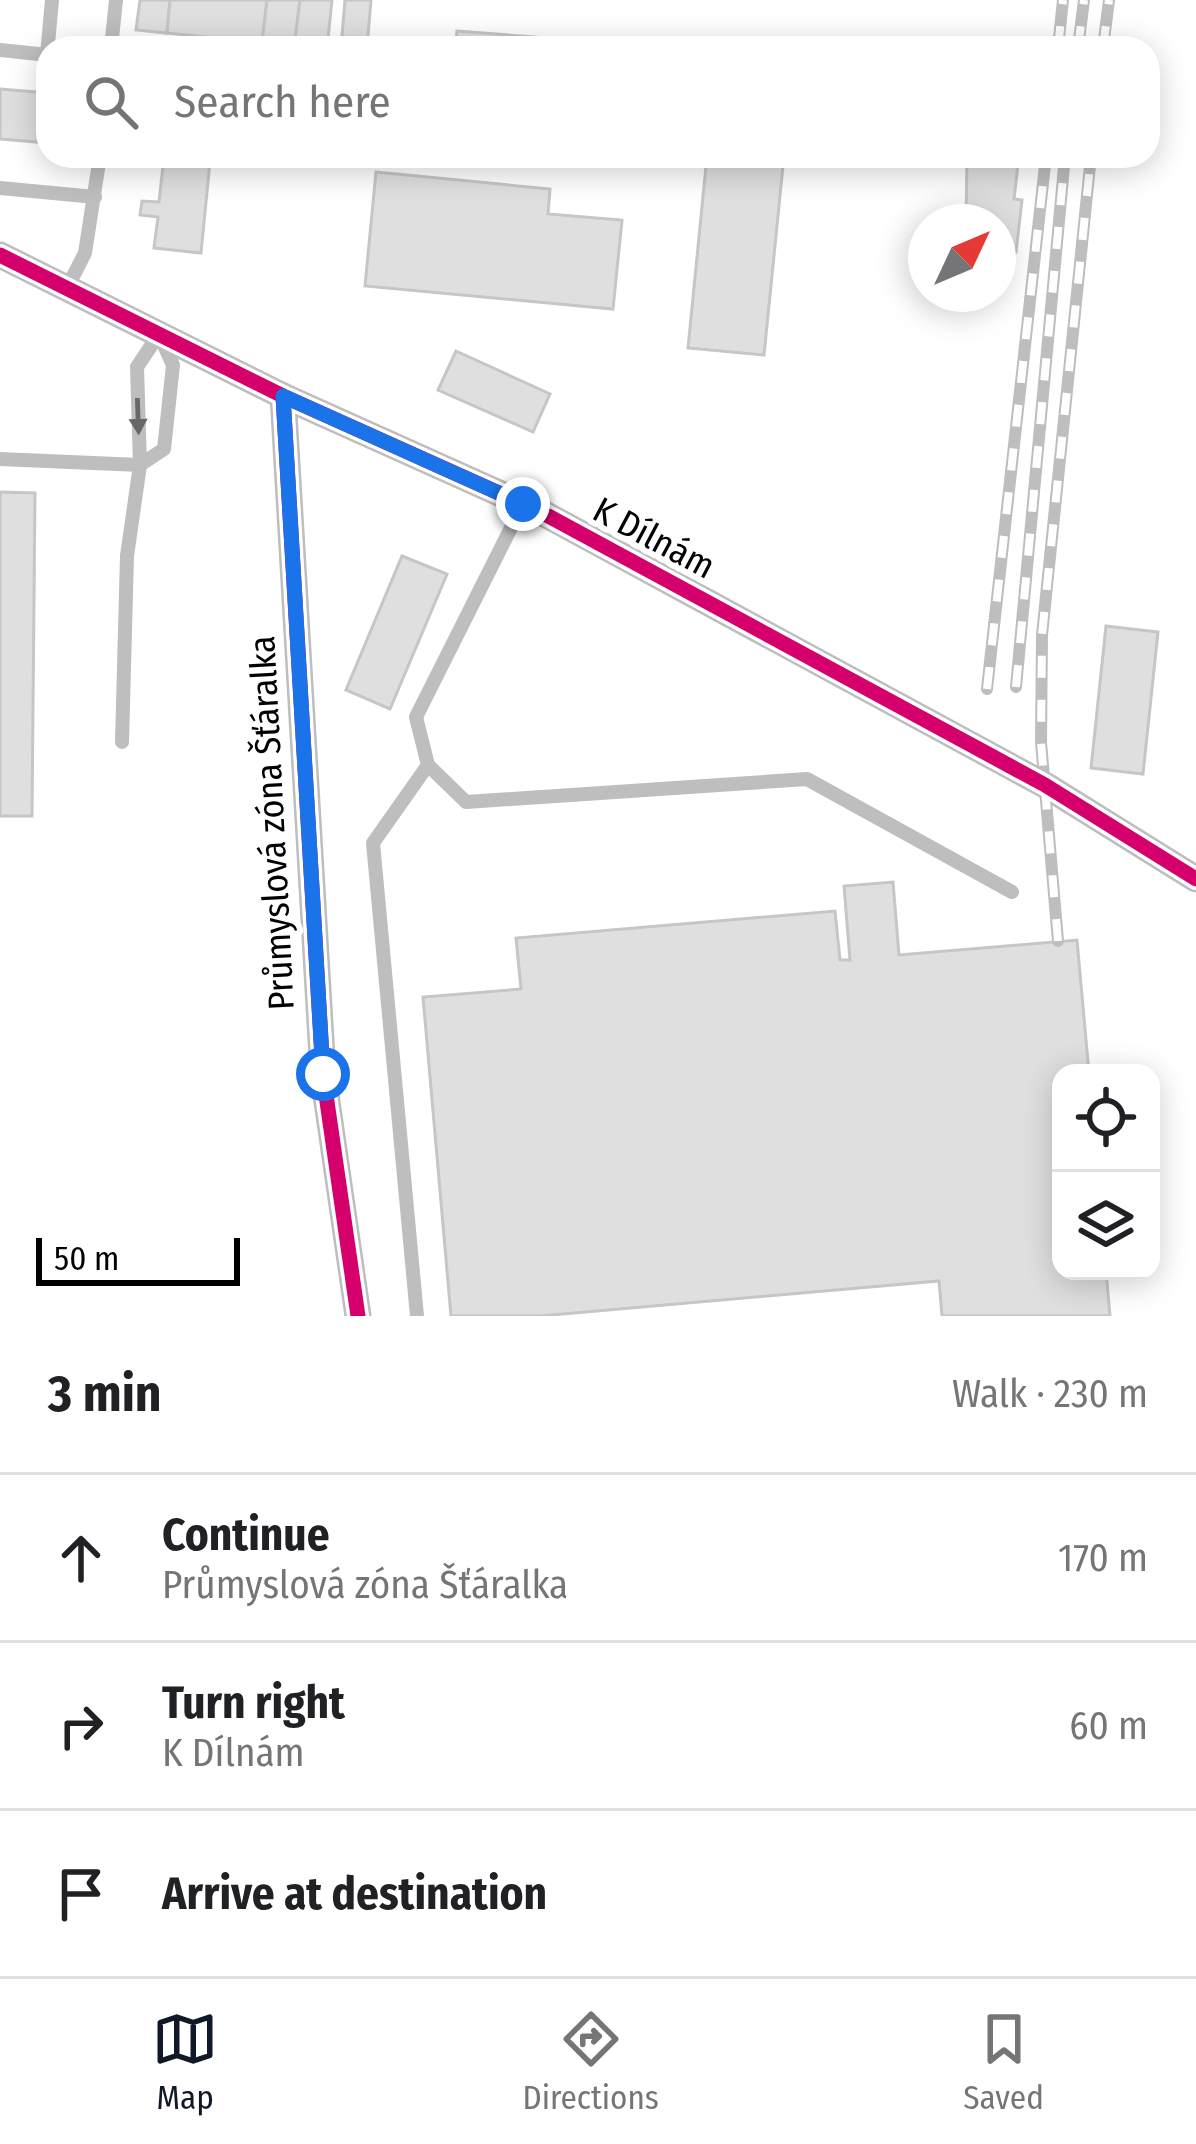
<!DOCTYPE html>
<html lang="en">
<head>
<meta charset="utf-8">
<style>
	:root { --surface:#fff; --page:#f2f2f2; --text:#202124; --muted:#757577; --line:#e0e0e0; --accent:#111827 }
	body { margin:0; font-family:"Fira Sans Condensed",sans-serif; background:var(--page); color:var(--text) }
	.controls { position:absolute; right:36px; bottom:36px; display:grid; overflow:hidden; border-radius:24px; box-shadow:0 6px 30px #0003 }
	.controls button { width:108px; height:108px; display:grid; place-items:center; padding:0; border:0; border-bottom:3px solid var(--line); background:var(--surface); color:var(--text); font:60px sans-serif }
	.compass { position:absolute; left:908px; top:204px; width:108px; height:108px; border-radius:50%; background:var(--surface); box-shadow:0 6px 30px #0003; rotate:46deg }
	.scale { position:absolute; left:36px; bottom:30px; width:204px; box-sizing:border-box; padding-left:12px; border:6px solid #000; border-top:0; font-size:33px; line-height:42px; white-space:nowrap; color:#000; -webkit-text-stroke:9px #fff; paint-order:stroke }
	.stop { position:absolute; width:36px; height:36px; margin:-27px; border:9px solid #1a73e8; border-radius:50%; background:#fff }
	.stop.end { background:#1a73e8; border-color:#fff; box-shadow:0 3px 12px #0008 }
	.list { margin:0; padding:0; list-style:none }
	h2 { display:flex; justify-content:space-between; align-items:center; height:156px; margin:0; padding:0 48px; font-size:51px }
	h2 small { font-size:39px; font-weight:400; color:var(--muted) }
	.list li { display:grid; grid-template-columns:78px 1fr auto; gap:36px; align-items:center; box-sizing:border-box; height:168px; padding:0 48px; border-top:3px solid var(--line) }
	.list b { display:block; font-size:45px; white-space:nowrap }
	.list p { margin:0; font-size:39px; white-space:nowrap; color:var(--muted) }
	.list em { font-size:39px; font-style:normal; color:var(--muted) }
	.icon { flex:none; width:66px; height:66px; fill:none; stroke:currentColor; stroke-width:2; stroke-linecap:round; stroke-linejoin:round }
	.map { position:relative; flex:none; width:1196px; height:1316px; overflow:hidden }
	.search { position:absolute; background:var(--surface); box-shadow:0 6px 30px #0003; left:36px; right:36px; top:36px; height:132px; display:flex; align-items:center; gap:30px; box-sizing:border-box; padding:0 42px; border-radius:36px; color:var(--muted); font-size:45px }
	.sheet { height:660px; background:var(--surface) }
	nav { display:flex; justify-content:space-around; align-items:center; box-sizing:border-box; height:168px; border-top:3px solid var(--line); background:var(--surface); font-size:33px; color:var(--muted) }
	nav a { display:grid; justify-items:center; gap:6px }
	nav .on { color:var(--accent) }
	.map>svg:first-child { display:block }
	.building { fill:#dfdfdf; stroke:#c6c6c6; stroke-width:3 }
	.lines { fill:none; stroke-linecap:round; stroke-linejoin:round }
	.lane { stroke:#bebebe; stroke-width:14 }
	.street { stroke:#bebebe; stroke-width:27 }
	.rail-casing { stroke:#bebebe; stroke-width:12 }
	.rail { stroke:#fff; stroke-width:8; stroke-dasharray:22; stroke-linecap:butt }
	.cycleway-casing { stroke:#fff; stroke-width:22 }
	.cycleway { stroke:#d6006c; stroke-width:15 }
	.oneway { fill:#686868 }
	.route { stroke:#1a73e8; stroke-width:15 }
	.labels { text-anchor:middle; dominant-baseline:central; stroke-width:12; stroke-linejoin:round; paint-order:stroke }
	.street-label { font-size:36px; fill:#000; stroke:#fff }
</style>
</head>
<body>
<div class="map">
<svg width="1196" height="1316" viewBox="0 0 1196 1316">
	<rect width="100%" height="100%" fill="#fff"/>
	<g class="building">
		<path d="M140,0H170L167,33L136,30Z"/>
		<path d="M170,0H267L262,43L167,33Z"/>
		<path d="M267,0H300L294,47L262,43Z"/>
		<path d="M300,0H332L327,48L294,47Z"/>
		<path d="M345,0H371L367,48H341Z"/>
		<path d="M457,31L573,40L636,48H455Z"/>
		<path d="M0,89L48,93V143L0,139Z"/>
		<path d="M707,156H784L764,355L688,348Z"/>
		<path d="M967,156H1019L1014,199L1022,200L1016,252L998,250V222H966Z"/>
		<path d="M164,157L210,161L201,253L154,248L158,217L140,215L142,201L159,202Z"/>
		<path d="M376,172L550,189L548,214L622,220L613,309L365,286Z"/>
		<path d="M456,351L550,394L533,432L438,390Z"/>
		<path d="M0,492L35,493L32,816H0Z"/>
		<path d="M402,556L447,574L390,709L346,690Z"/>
		<path d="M1106,626L1158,632L1143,774L1091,768Z"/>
		<path d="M893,882L899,955L1077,940L1089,1073H1061V1271H1106L1110,1316H942L939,1281L540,1316H451L423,997L521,989L516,938L835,911L840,960H850L844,886Z"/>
	</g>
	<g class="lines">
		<g class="lane">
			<path d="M111,48L116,0"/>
			<path d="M0,50L48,55"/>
			<path d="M47,55L52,0"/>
			<path d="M0,188L95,197"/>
			<path d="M67,288L85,253L100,156"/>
			<path d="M0,459L140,465L164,449L173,365L159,334L137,367L140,465L127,556L122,742"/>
			<path d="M523,504L416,717L428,765L466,802L807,779L1012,892"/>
			<path d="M417,1316L373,843L428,765"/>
		</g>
		<g class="street">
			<path d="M0,255L283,396L539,511L1045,785L1196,879"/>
			<path d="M283,396L323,1074L358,1316"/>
		</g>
		<g class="rail-casing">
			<g id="rail">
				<path d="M1058,48L1063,0"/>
				<path d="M1078,48L1084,0"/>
				<path d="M1103,48L1109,0"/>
				<path d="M1016,687L1065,156"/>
				<path d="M987,689L1046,156"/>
				<path d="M1058,941L1041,742L1042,635L1091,156"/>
			</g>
		</g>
		<use href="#rail" class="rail"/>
		<g class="cycleway-casing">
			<g id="cycleway">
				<path d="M0,255L283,396L539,511L1045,785L1196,879"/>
				<path d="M283,396L323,1074L358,1316"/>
			</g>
		</g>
		<use href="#cycleway" class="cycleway"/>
	</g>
	<defs><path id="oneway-solid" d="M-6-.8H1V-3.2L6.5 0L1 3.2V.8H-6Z" transform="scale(3)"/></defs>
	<use class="oneway" href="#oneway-solid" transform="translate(138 416) rotate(88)"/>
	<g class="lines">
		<path class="route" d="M323,1074L283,396L523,504"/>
	</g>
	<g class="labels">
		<g class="street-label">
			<text transform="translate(654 538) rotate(28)">K Dílnám</text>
			<text transform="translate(272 823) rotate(-93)">Průmyslová zóna Šťáralka</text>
		</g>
	</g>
</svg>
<div class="controls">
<button><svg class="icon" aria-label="locate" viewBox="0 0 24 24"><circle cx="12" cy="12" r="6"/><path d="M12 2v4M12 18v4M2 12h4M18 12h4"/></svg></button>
<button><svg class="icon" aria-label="layers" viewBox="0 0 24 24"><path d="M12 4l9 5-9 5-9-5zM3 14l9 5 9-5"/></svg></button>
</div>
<svg class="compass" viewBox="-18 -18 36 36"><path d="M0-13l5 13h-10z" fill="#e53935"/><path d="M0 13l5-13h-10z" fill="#757577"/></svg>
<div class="scale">50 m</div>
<div class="stop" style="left:323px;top:1074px"></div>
<div class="stop end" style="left:523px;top:504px"></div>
<div class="search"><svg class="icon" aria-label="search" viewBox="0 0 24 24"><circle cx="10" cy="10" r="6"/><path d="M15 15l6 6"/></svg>Search here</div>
</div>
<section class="sheet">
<h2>3 min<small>Walk · 230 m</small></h2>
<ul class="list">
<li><svg class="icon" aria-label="ahead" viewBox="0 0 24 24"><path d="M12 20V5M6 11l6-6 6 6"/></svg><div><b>Continue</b><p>Průmyslová zóna Šťáralka</p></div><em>170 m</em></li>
<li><svg class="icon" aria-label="right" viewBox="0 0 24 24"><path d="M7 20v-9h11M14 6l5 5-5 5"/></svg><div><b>Turn right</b><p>K Dílnám</p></div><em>60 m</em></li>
<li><svg class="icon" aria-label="arrive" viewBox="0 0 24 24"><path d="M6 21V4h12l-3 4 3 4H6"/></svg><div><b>Arrive at destination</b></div></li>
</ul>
</section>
<nav>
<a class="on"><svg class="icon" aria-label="map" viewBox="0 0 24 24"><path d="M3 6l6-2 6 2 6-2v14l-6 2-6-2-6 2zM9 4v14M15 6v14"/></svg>Map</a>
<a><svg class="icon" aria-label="directions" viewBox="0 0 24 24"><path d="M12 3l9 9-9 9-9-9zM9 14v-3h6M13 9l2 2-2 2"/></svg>Directions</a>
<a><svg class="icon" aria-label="saved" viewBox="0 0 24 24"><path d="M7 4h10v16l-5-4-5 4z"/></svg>Saved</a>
</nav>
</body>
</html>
